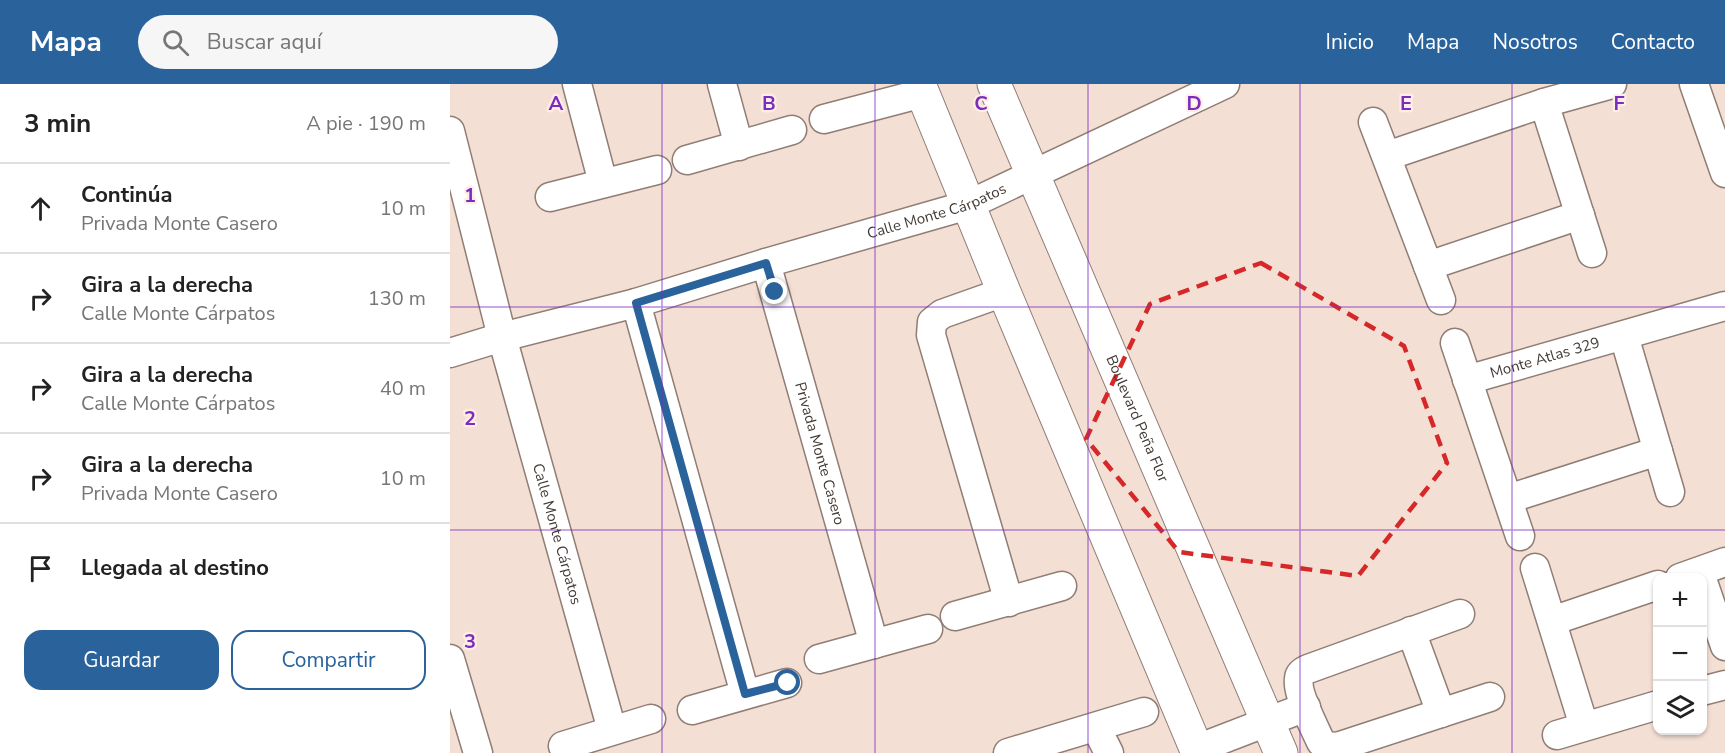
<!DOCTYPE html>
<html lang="es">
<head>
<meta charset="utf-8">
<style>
	:root { --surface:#fff; --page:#f6f6f6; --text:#222; --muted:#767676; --line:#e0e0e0; --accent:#2a639b }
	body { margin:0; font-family:"Nunito Sans",sans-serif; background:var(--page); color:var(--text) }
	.controls { position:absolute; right:18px; bottom:18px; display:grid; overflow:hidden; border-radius:12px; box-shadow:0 2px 4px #0004 }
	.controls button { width:54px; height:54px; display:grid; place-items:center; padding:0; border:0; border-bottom:2px solid var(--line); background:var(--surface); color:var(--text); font:30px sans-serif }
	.stop { position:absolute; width:18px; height:18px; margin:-14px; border:4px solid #2a639b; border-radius:50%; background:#fff }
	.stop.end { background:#2a639b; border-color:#fff; box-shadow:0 2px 6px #0008 }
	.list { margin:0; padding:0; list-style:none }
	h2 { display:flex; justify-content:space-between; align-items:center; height:78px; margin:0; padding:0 24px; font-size:26px }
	h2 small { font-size:20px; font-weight:400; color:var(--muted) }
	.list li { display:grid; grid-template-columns:39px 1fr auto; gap:18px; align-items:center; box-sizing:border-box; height:90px; padding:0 24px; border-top:2px solid var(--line) }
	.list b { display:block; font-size:22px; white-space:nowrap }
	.list p { margin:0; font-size:20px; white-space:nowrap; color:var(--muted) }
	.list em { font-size:20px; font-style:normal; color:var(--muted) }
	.actions { display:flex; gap:12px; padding:18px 24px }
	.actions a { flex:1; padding:14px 0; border:2px solid var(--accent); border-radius:18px; text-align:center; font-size:21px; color:var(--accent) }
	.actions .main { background:var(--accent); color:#fff }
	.icon { flex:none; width:33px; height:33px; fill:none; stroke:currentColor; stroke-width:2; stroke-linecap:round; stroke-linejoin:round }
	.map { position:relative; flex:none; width:1275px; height:669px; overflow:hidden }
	header { display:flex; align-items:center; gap:36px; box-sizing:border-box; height:84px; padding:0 30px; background:var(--accent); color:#fff }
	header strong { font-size:28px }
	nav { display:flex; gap:33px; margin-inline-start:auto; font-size:21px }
	.search { width:420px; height:54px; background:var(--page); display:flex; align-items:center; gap:15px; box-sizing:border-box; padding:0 21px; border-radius:33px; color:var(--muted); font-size:22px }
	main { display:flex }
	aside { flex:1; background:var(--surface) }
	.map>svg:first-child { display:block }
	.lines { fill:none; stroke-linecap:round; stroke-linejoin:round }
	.minor-casing { stroke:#907d74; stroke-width:31 }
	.major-casing { stroke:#907d74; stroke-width:35 }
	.minor { stroke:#fff; stroke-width:28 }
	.major { stroke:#fff; stroke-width:33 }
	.route { stroke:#2a639b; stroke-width:8 }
	.marked { fill:none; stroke:#d62828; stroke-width:4.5; stroke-dasharray:12 8; stroke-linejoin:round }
	.grid { fill:none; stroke:#7b2cbf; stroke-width:1.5; stroke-opacity:0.55 }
	.labels { text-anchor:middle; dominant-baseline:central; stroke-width:4.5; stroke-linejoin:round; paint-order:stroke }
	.street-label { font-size:15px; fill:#423a36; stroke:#feeee5 }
	.grid-label { font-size:20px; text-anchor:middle; font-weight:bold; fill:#7b2cbf; stroke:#feeee5; stroke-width:4.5; stroke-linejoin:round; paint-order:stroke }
</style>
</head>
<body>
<header>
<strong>Mapa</strong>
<div class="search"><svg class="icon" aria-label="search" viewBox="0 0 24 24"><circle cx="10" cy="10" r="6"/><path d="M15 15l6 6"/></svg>Buscar aquí</div>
<nav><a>Inicio</a><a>Mapa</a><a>Nosotros</a><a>Contacto</a></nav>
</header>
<main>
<aside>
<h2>3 min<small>A pie · 190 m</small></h2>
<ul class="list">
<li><svg class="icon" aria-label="ahead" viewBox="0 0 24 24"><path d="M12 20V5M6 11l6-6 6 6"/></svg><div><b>Continúa</b><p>Privada Monte Casero</p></div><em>10 m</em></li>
<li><svg class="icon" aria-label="right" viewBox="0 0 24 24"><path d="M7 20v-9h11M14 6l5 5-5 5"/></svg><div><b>Gira a la derecha</b><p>Calle Monte Cárpatos</p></div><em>130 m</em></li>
<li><svg class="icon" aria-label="right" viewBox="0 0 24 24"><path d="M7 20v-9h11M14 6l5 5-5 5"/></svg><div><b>Gira a la derecha</b><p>Calle Monte Cárpatos</p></div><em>40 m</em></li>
<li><svg class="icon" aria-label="right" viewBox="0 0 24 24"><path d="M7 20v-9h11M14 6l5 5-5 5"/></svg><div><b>Gira a la derecha</b><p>Privada Monte Casero</p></div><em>10 m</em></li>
<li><svg class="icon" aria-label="arrive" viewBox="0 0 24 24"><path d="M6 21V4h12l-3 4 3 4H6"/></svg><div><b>Llegada al destino</b></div></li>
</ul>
<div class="actions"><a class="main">Guardar</a><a>Compartir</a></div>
</aside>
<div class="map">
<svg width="1275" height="669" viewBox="0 0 1275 669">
	<rect width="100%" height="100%" fill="#f4dfd5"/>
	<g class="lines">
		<g class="minor-casing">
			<g id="minor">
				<path d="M127,0L153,99"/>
				<path d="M272,0L289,62"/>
				<path d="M1244,0L1275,89"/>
				<path d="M1094,19L1142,169"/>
				<path d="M374,35L473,9"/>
				<path d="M923,38L991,216"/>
				<path id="s1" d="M0,47L52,253L162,646"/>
				<path d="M937,72L1094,19L1162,0"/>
				<path d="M237,76L342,46"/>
				<path d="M100,113L207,86"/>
				<path id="s2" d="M316,179L424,560"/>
				<path d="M978,182L1130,131"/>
				<path d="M554,208L492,230L482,238L481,251L559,518"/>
				<path d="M186,219L295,610"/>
				<path d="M1174,252L1220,408"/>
				<path d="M1005,259L1070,452"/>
				<path id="s3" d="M0,269L52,253L186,219L316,179L518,121L775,0"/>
				<path id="s4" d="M1017,296L1275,222"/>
				<path d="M1058,415L1208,367"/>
				<path d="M1085,484L1134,642"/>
				<path d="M1230,494L1275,478"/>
				<path d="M1252,495L1275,562"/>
				<path d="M1010,530L858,585C854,587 849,589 849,595C846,608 865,645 871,658L875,662L887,663L1040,613"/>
				<path d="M505,532L612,502"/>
				<path d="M1102,537L1208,501"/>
				<path d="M961,547L991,629"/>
				<path d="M0,575L28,669"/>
				<path d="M369,575L478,545"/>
				<path d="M1252,607L1275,601"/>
				<path d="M242,626L337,599"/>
				<path d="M646,643L659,669"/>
				<path d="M1107,651L1208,621"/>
				<path d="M113,662L201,635"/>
				<path d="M747,665L856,623"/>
				<path d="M558,669L694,628"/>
			</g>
		</g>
		<g class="major-casing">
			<g id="major">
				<path d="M469,0L554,208L748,669"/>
				<path id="s5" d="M544,0L831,669"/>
			</g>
		</g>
		<use href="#minor" class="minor"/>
		<use href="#major" class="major"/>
	</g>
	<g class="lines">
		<path class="route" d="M325,208L316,179L186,219L295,610L338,599"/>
	</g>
	<path class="marked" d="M811,179L954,262L997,379L908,492L729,468L636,355L700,220Z"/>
	<path class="grid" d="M212,0V669M425,0V669M638,0V669M850,0V669M1062,0V669M0,223H1275M0,446H1275"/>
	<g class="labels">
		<g class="street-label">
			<text stroke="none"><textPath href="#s3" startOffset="507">Calle Monte Cárpatos</textPath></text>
			<text stroke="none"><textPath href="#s4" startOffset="81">Monte Atlas 329</textPath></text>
			<text stroke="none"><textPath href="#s5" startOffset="364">Boulevard Peña Flor</textPath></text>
			<text stroke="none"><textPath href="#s2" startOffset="198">Privada Monte Casero</textPath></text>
			<text stroke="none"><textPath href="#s1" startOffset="417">Calle Monte Cárpatos</textPath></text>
		</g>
	</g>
	<g class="grid-label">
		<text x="106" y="26">A</text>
		<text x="319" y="26">B</text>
		<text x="531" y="26">C</text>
		<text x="744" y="26">D</text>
		<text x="956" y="26">E</text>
		<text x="1169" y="26">F</text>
		<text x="20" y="118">1</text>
		<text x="20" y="341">2</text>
		<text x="20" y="564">3</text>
	</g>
</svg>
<div class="controls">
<button>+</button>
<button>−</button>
<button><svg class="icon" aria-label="layers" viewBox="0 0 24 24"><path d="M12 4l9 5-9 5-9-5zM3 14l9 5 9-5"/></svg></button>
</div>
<div class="stop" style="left:338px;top:599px"></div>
<div class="stop end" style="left:325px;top:208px"></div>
</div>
</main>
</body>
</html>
